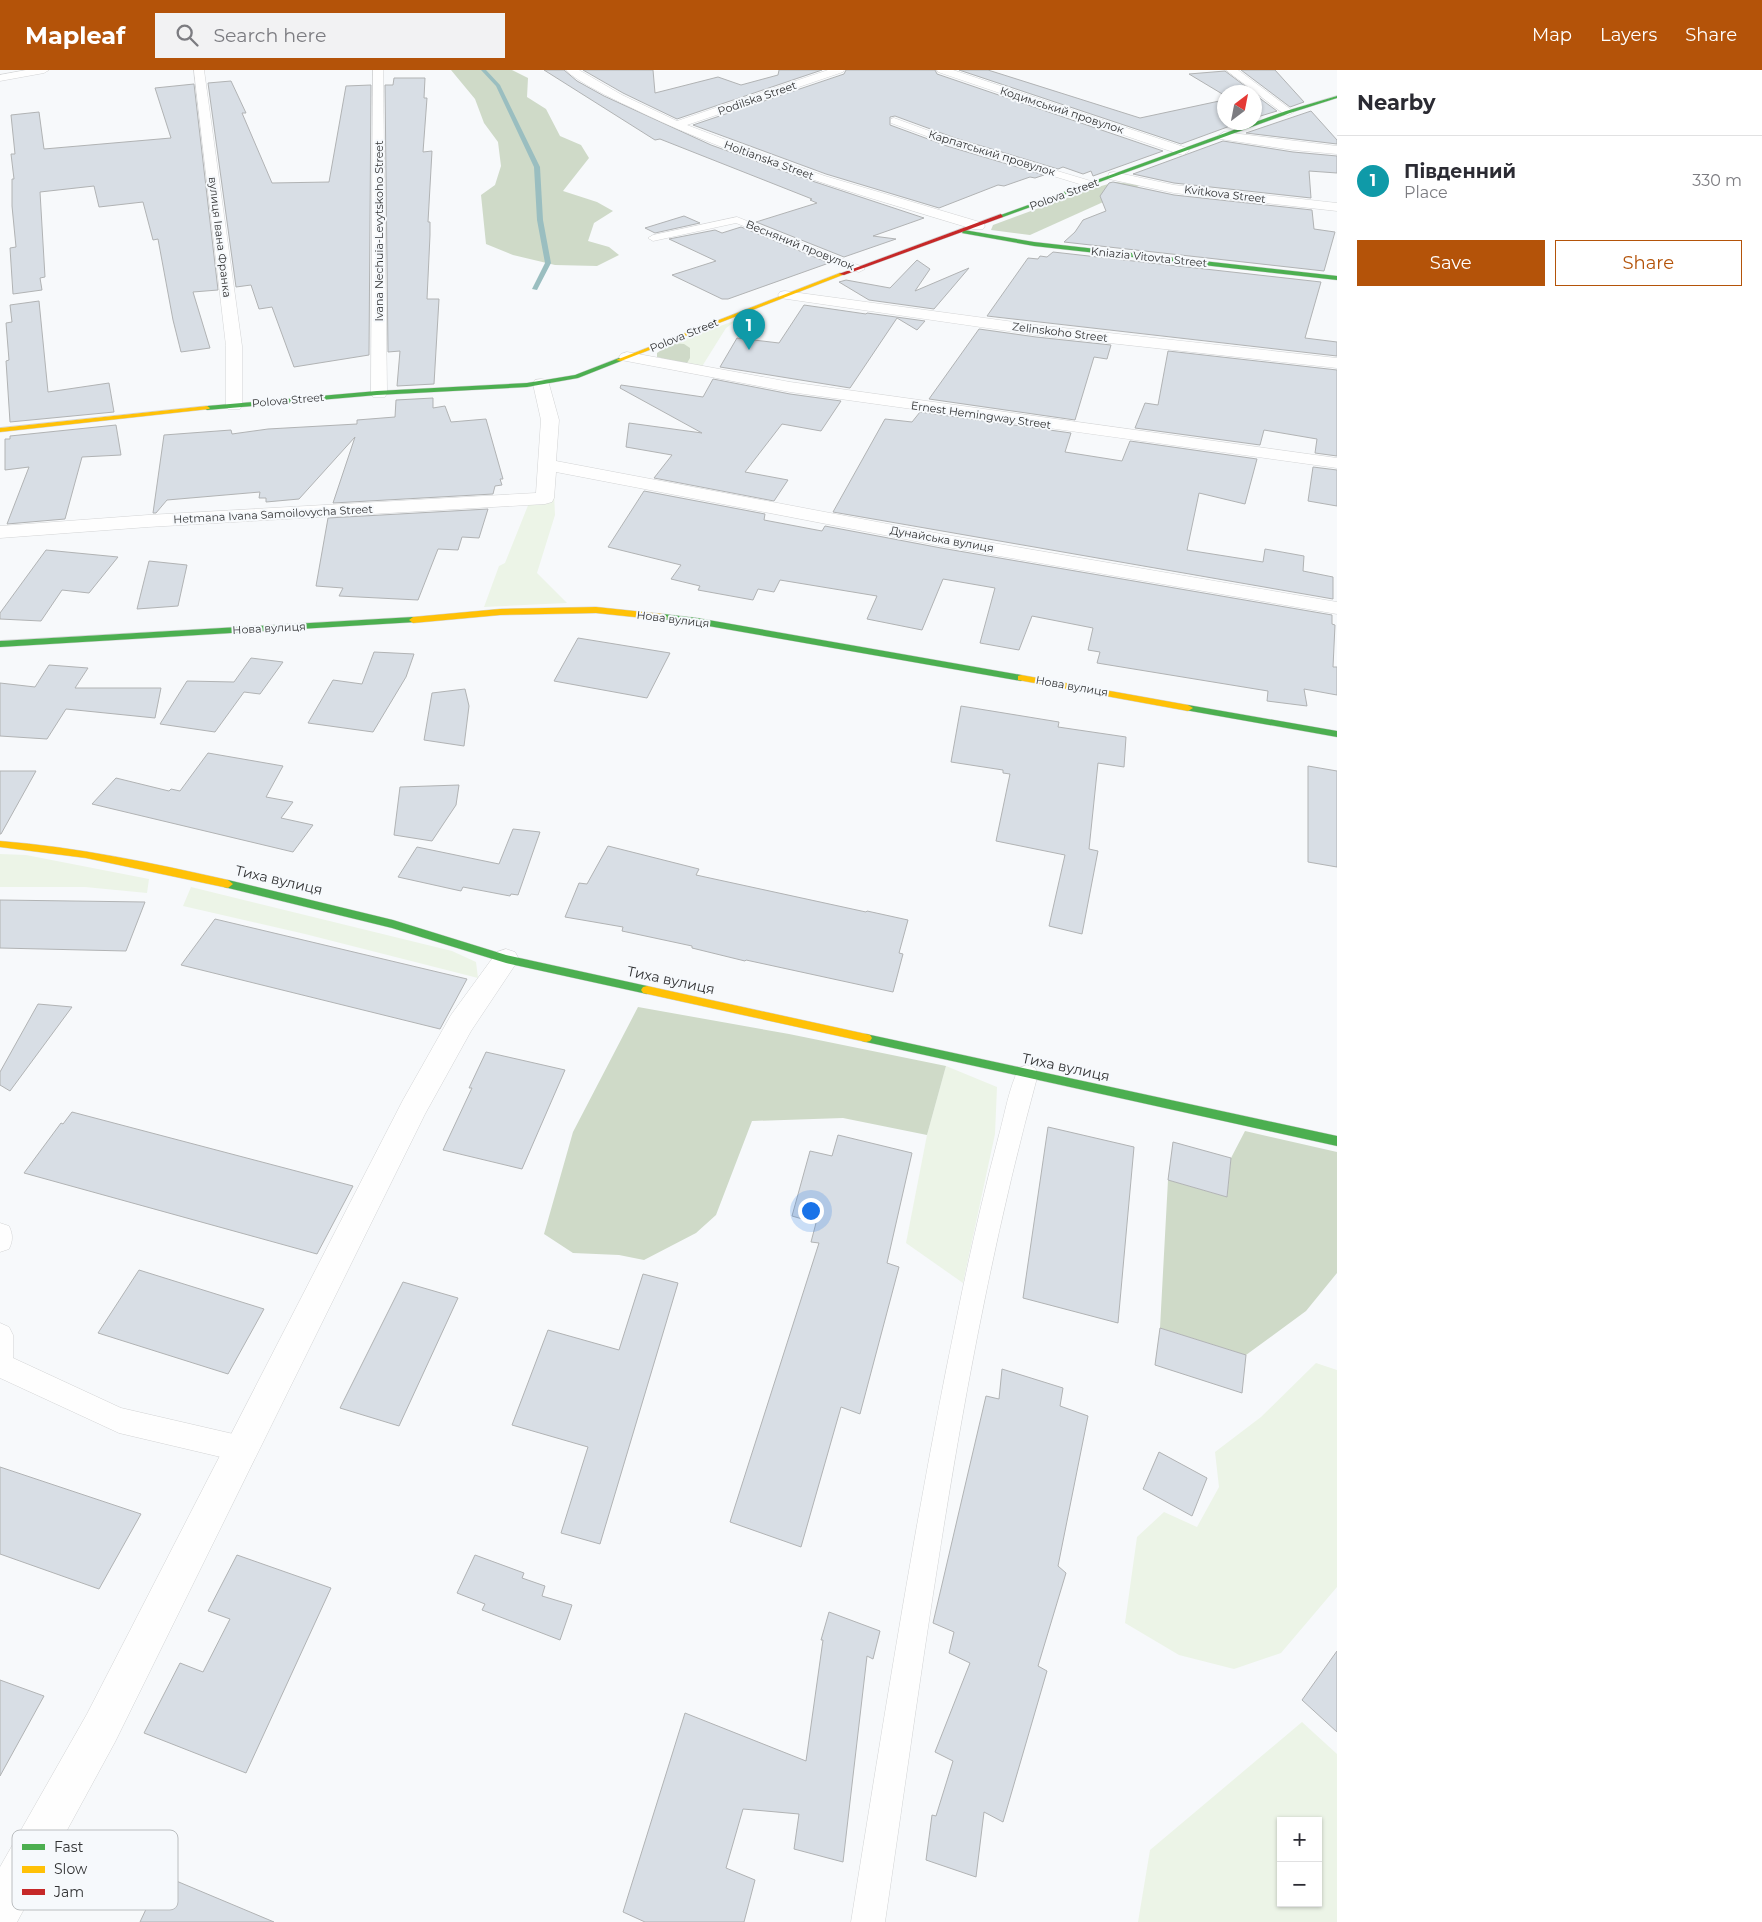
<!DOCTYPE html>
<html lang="en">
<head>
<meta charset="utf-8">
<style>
	:root { --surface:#fff; --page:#f2f2f3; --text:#2b2b33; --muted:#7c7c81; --line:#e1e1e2; --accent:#b45309 }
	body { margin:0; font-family:Montserrat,sans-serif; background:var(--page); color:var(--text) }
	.controls { position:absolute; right:15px; bottom:15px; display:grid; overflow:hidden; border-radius:0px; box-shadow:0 1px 4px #0004 }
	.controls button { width:45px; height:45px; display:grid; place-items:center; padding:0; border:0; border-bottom:1px solid var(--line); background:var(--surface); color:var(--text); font:25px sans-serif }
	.compass { position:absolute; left:1217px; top:15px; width:45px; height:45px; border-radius:50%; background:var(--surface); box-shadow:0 1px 4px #0004; rotate:32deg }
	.you { position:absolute; left:810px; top:1140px; width:18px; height:18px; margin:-12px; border:4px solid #fff; border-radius:50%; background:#1a73e8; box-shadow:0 0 0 8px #1a73e833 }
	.badge { display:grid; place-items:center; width:32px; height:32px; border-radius:50%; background:var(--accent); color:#fff; font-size:16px; font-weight:700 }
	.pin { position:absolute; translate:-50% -41px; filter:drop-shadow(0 1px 2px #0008) }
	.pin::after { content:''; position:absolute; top:26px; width:18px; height:15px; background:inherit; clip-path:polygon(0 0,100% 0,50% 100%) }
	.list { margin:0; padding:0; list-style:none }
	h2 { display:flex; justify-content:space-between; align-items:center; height:65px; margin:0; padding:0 20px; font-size:21px }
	h2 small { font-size:16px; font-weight:400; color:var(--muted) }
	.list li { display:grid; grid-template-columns:32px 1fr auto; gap:15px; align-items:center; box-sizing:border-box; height:90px; padding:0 20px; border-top:1px solid var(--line) }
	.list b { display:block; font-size:19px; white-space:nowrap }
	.list p { margin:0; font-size:16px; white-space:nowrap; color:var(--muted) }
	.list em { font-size:16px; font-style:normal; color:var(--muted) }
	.actions { display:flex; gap:10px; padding:15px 20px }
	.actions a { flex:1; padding:11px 0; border:1px solid var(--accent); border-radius:0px; text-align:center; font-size:18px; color:var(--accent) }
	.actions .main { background:var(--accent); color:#fff }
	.icon { flex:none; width:28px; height:28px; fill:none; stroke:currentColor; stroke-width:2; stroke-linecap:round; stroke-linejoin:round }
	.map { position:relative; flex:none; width:1337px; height:1852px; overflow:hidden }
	header { display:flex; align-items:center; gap:30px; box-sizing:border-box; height:70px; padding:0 25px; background:var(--accent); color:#fff }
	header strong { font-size:24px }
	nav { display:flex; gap:28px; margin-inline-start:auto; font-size:18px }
	.search { width:350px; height:45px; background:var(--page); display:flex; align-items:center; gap:12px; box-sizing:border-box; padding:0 18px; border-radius:0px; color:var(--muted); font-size:19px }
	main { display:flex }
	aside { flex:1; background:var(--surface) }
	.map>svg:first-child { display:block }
	.green { fill:#ecf4e7; fill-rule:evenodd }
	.forest { fill:#cfdac8 }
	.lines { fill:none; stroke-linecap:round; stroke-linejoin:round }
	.stream { fill:#9abec0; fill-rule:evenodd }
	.building { fill:#d8dee5; stroke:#b1b3b4 }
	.lane-casing { stroke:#d3d4d5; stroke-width:1 }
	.street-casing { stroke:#d3d4d5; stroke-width:1 }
	.fast-casing { stroke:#d3d4d5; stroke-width:1 }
	.slow-casing { stroke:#d3d4d5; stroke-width:1 }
	.jam-casing { stroke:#d3d4d5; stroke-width:1 }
	.lane { fill:#fefefe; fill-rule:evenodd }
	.street { fill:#fefefe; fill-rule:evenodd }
	.fast { fill:#4caf50; fill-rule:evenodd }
	.slow { fill:#ffc107; fill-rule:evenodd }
	.jam { fill:#c62828; fill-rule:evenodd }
	.labels { text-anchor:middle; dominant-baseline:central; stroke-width:4; stroke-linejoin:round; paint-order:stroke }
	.far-street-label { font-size:11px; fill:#323334; stroke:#f6f9fc }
	.street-label { font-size:14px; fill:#323334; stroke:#f6f9fc }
	.key { fill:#f6f9fc; stroke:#bbbec0; stroke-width:1 }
	.key-label { font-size:14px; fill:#323334 }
</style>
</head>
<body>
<header>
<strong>Mapleaf</strong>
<div class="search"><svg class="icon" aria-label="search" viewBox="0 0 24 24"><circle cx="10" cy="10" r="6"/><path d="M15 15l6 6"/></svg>Search here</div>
<nav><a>Map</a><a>Layers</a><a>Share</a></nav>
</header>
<main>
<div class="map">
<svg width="1337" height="1852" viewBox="0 0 1337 1852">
	<rect width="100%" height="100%" fill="#f7f9fb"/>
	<g class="green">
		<path d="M737,250L726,258L701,298L681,293L672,273Z"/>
		<path d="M554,423L555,445L537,503L567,533L484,537L499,496L505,493L529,433Z"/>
		<path d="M0,784L26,785L149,809L147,823L85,817H0Z"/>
		<path d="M191,817L452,881L476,892L478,908L305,864L183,836Z"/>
		<path d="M946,996L997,1017L995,1064L963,1213L906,1173L927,1065Z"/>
		<path d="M1316,1293L1337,1300V1517L1281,1583L1234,1599L1179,1585L1125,1553L1137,1467L1164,1442L1197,1457L1219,1417L1215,1382L1261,1347Z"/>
		<path d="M1302,1652L1337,1684V1852H1138L1150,1780ZM1281,1751H1318V1833H1281Z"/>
	</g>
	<g class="forest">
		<path d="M451,0H512L528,8L527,27L546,39L560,66L581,75L589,88L563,121L597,132L613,141L594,153L588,171L609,177L619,185L597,196L555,195L513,185L486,174L481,125L495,115L501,96L498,72L484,53L475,29Z"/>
		<path d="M1115,112L1141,115L1030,165L991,160L993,155L1088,120Z"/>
		<path d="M672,273L684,274L690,278V288L687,293H681L657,287V283Z"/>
		<path d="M638,937L789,964L946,996L927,1065L843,1048L752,1051L716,1145L696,1163L644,1190L619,1185L573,1183L544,1164L573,1062Z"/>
		<path d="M1245,1061L1337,1082V1203L1306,1241L1246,1285L1160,1258L1168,1110L1227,1127L1231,1088Z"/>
	</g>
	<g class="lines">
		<path class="stream" d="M481,0H486L500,15L540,97L543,150L551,193L537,220L532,219L545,193L537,150L534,97L496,16Z"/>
	</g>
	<g class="building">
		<path d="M544,0H564L577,11L604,26L711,75L797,106L924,148L873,166L896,169L844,187L756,152L817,133L810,130L812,129L660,69L655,70Z"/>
		<path d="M583,0H653L655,23L718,7L741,15L778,5L779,0H822L677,49L623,23Z"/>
		<path d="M846,0H935L937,4L1163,81L1093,106L1091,101L1083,104L1063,97L1058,99L955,68L895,46L890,47V55L947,76L1044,105L1035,108L1030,107L1004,116L998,115L939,138L826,104L693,55L844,4Z"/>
		<path d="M959,0H988L1140,48L1224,30V52H1241L1181,74Z"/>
		<path d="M1241,0H1275L1304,32L1290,37Z"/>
		<path d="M1225,1L1253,22H1224V25L1189,4Z"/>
		<path d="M394,8H425L424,28H427L423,82L432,81L428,152H430V165L427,229H439L434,314L397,316L400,281L388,282L385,15H393Z"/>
		<path d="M231,11L246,43H242L272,113L329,112L346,16L371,15L369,285L294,297L272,237L259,239L251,215L236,217L208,13Z"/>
		<path d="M194,14L218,220L193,222L210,278L181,282L173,250L158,169L153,170L143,132L99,137L94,116L40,122L45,207L40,208L42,220L13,224L10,178L16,177L12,136V109H14L11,84H15L11,45L39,42L44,79L171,68L155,18Z"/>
		<path d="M1254,24L1277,41L1254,48Z"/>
		<path d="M1311,41L1337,70V74L1246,63Z"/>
		<path d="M1223,71L1293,82L1337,86V103L1309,101L1311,128L1174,113L1133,104Z"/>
		<path d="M1113,112L1174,125L1312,140L1314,159L1335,162L1324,201L1064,172L1075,162L1083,150L1106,141L1100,126L1109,113Z"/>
		<path d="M684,146L700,153L655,163L645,158Z"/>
		<path d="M741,157L829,193L728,229H722L672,205L716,191L669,169L715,160L722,163Z"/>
		<path d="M1053,182L1321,212L1305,268L1337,272V286L987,246L1028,188L1038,189L1040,186L1047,187Z"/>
		<path d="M917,190L930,199L915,221L969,198L934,239L869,230L839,212L846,210L890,218Z"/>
		<path d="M39,231L48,322L109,313L114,342L10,352L6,291L9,290L6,253L12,252L10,235Z"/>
		<path d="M804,235L866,244L867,243L925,251L917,260L897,248L850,318L720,297L737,268L779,273Z"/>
		<path d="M979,259L1036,267L1111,275L1107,289L1094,287L1075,350L929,329Z"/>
		<path d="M1168,281L1337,300V386L1315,383L1317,369L1264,360L1260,375L1135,358L1145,333L1158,335Z"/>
		<path d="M713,309L790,324L841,331L821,361L782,354L745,402L788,410L774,431L654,408L672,385L626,377L629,353L702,363L620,318L621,315L703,327Z"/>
		<path d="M433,328V338L445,336L451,352L486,349L503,409H500L502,415L495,416L493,424L333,433L355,367L299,429L266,432V428H259L260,422L167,430L156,443H153L164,365L231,360L232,364L268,359L357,354V350L395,347L396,330Z"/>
		<path d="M920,342L1071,363L1065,382L1122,391L1130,371L1257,389L1245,434L1199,423L1187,480L1263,492L1265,479L1304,486L1303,501L1333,507V529L833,442L885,349L912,352Z"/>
		<path d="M116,355L121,385L82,387L65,449L7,454L29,397L5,400V369H10V366Z"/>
		<path d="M1313,397L1337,400V436L1308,431Z"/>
		<path d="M644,421L765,444L764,450L822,461L825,456L941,478L1332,545V554L1335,555L1333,597H1337V625L1304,619L1307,636L1267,631L1268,621L1097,593L1100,582L1088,580L1093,558L1032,546L1019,580L980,573L995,518L943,509L922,560L867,549L877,526L780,510L774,522L758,519L753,530L698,520L700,516L671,509L681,495L608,477Z"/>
		<path d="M488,439L479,468L462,467L458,480L438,479L418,530L339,526L343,518L316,516L328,448Z"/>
		<path d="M46,480L118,487L89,523L62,520L41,551L0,549V543Z"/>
		<path d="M149,491L187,495L178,536L137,539Z"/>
		<path d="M578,568L670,583L647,628L554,611Z"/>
		<path d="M374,582L414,584L406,607L373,662L308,653L333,610L362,614Z"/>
		<path d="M251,588L283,592L260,624L244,622L215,662L160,654L187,611L234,612Z"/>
		<path d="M49,595L88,598L75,618H161L155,648L66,639L47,669L0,666V613L35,617Z"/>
		<path d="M465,619L469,636L464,676L424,670L432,623Z"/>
		<path d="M961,636L1059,652L1058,657L1126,667L1124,697L1098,693L1089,779L1098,781L1082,864L1049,856L1065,785L996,771L1010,704L1003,703V700L951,692Z"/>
		<path d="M208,683L283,696L266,727L293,732L281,748L313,755L293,782L92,734L116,708L169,721L171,719L180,721Z"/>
		<path d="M1308,696L1337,701V797L1308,792Z"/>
		<path d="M0,701H36L1,764H0Z"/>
		<path d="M459,715L456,735L432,771L394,765L400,717Z"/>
		<path d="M513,759L540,762L518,825L511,824L510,826L463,817L461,821L398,807L417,777L499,794Z"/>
		<path d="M608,776L699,799L696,805L866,842L867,841L908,850L899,883L903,884L893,922L746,890L745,891L692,878V876L622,861L623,857L565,847L579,813L587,814Z"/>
		<path d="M0,830L145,832L126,881L0,878Z"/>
		<path d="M215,849L467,909L440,959L181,895Z"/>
		<path d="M38,934L72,937L10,1021L0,1015V1002Z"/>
		<path d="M486,982L565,1000L522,1099L443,1080L472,1018H469Z"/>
		<path d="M72,1042L353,1116L317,1184L24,1103L61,1053L63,1054Z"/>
		<path d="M1048,1057L1134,1077L1118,1253L1023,1228Z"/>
		<path d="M838,1065L912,1083L887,1193L899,1197L860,1344L841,1337L801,1477L730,1452L819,1173L811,1172L816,1153L792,1146L810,1081L832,1086Z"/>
		<path d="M1173,1072L1231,1088L1227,1127L1168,1110Z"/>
		<path d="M139,1200L264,1239L228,1304L98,1263Z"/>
		<path d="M643,1204L678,1213L600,1474L561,1463L588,1377L512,1355L548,1260L619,1280Z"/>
		<path d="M403,1212L458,1228L399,1356L340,1338Z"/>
		<path d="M1160,1258L1246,1285L1242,1323L1155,1295Z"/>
		<path d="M1002,1299L1063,1318L1060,1336L1088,1346L1058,1496L1066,1503L1038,1596L1047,1601L1003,1752L984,1742L976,1807L926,1790L932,1745L936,1746L953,1691L935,1682L970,1593L949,1583L954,1562L933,1553L986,1326L999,1329Z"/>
		<path d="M1159,1382L1207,1408L1192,1446L1143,1419Z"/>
		<path d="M0,1397L141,1444L99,1519L0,1484Z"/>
		<path d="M237,1485L331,1518L246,1703L144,1663L180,1593L203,1602L230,1549L208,1541Z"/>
		<path d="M475,1485L524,1503L522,1508L545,1516L542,1526L572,1535L560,1570L482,1540L485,1534L457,1523Z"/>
		<path d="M829,1542L880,1561L873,1589L867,1586L843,1792L794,1779L799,1744L743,1739L726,1798L755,1810L744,1852H645L623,1842L685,1643L806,1691L823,1570H821Z"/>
		<path d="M1337,1581V1662L1302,1630Z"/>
		<path d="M0,1610L44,1626L0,1706Z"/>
		<path d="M162,1805L274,1852H140Z"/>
	</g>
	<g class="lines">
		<g class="lane-casing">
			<g id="lane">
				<path d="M894,48L954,70L1094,112L1095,114L1090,117L1086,116L948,74L891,53V49Z"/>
				<path d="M737,147L863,197L865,199L859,202L855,201L736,153L653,171L648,168L653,165Z"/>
				<path d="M1027,995L1035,998L1038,1004C962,1281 927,1568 885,1852H851C885,1642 918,1431 962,1222C973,1170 985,1117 999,1065C1005,1043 1009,1018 1019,998Z"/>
				<path d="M0,1153L9,1156C13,1165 13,1170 9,1179L0,1182Z"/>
				<path d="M0,1253L9,1257L13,1265V1288L121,1338L242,1366L252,1369L256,1379L252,1389L242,1392L119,1363L0,1308Z"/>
			</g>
		</g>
		<g class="street-casing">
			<g id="street">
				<path d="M26,0H49L44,3L0,11V5Z"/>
				<path d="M194,0H204L242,276V335L240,339H228L226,335V276Z"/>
				<path d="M373,0H383L387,323L385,327H373L371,323Z"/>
				<path d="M566,0H579L622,25L677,51L828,0H844L843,2L687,55L773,88L825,106L983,153L985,156L983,159H973C856,124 738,90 628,36C613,29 576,11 566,0Z"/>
				<path d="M937,0H953L1187,78L1189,81L1183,85L1179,84L938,2Z"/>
				<path d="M1226,0H1238L1294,42L1288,45L1284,44Z"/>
				<path d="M1224,62L1337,76V84L1293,80L1220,69L1218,66Z"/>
				<path d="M1114,102L1174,115L1337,133V141L1174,123L1109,109L1108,106L1109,103Z"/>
				<path d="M785,221L1036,255L1337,288V298L1036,265L780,228L778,225L780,222Z"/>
				<path d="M627,282L790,312L1337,388V398L790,322L621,290L619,287L621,284Z"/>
				<path d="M541,309L547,310L549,314L559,350L556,391L941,464L1337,532V544L941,476L556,402L554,428L552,432L545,434L148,457L0,468V456L148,445L536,423L541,350L533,314L535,310Z"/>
				<path d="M506,879L515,882L519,889L471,961L425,1044L115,1672L17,1852H0V1797L87,1644L403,1030L451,945L497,882Z"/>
			</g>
		</g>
		<g class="fast-casing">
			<g id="fast">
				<path d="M1337,26V28L1290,43L1003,147L998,146L1286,41Z"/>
				<path d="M964,160L1034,172L1337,206V210L1034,176L962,163Z"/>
				<path d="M619,288L622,290L621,291L578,308L527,317L377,325L207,340L204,338L207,336L377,321L527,313L575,305Z"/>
				<path d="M663,544L697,548L1021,605L1025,608L1021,611L697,554L660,549V545Z"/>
				<path d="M413,547L416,548V552L0,577V571Z"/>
				<path d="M1188,635L1337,661V667L1185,640L1183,638Z"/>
				<path d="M228,810L393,850L506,885L647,916L653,920L647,924L506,893L392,858L224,817L223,814Z"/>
				<path d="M866,964L1337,1066V1076L866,972L862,971L860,968L862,965Z"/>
			</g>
		</g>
		<g class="slow-casing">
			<g id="slow">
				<path d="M840,203L845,204L621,291L616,290Z"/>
				<path d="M207,336L210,338L209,339L0,362V358Z"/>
				<path d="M596,537L663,544L667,547L663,550L596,543L500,545L413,553L409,550L413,547L500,539Z"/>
				<path d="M1021,605L1188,635L1193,638L1188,641L1018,610V606Z"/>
				<path d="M0,771C77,777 152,793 228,810L233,814L228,818L86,788L0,777Z"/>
				<path d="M647,916L866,964L870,965L872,968L870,971L866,972L643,923L641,920L643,917Z"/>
			</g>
		</g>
		<g class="jam-casing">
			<path id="jam" d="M1001,144L1003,147L844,205L839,204Z"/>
		</g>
		<use href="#lane" class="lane"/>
		<use href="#street" class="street"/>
		<use href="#fast" class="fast"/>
		<use href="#slow" class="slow"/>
		<use href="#jam" class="jam"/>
	</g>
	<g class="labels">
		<g class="far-street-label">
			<text transform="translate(757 28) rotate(-19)">Podilska Street</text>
			<text transform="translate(1062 40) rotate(18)">Кодимський провулок</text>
			<text transform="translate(992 83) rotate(17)">Карпатський провулок</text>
			<text transform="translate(769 90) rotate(20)">Holtianska Street</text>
			<text transform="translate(1064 124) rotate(-20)">Polova Street</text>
			<text transform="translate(1225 124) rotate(7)">Kvitkova Street</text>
			<text transform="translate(379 161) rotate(-90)">Ivana Nechuia-Levytskoho Street</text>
			<text transform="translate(220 167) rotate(83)">вулиця Івана Франка</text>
			<text transform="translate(800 175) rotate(22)">Весняний провулок</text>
			<text transform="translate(1149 187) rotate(6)">Kniazia Vitovta Street</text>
			<text transform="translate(1060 262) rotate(7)">Zelinskoho Street</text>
			<text transform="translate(684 265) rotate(-22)">Polova Street</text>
			<text transform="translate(288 330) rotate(-5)">Polova Street</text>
			<text transform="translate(981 345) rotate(8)">Ernest Hemingway Street</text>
			<text transform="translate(273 444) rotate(-3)">Hetmana Ivana Samoilovycha Street</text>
			<text transform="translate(942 469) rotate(10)">Дунайська вулиця</text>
			<text transform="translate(673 549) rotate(7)">Нова вулиця</text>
			<text transform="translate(269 558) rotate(-3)">Нова вулиця</text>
			<text transform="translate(1072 616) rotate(10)">Нова вулиця</text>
		</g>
		<g class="street-label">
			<text transform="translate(279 810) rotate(13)">Тиха вулиця</text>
			<text transform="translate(671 910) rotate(12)">Тиха вулиця</text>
			<text transform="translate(1066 997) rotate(12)">Тиха вулиця</text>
		</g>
	</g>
	<rect x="12" y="1760" width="166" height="80" rx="8" class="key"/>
	<rect x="22" y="1774" width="23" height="6" fill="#4caf50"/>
	<rect x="22" y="1796" width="23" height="7" fill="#ffc107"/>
	<rect x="22" y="1819" width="23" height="6" fill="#c62828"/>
	<g class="key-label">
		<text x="54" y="1782">Fast</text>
		<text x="54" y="1804">Slow</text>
		<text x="54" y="1827">Jam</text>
	</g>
</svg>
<div class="controls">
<button>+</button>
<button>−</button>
</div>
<svg class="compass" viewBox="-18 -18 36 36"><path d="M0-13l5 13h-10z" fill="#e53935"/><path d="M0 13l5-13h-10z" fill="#7c7c81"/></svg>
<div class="you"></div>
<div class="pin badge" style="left:749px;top:280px;background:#0f9aa8">1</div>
</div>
<aside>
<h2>Nearby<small></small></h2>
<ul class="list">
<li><span class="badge" style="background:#0f9aa8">1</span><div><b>Південний</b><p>Place</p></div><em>330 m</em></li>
</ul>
<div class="actions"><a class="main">Save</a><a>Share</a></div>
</aside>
</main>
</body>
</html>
